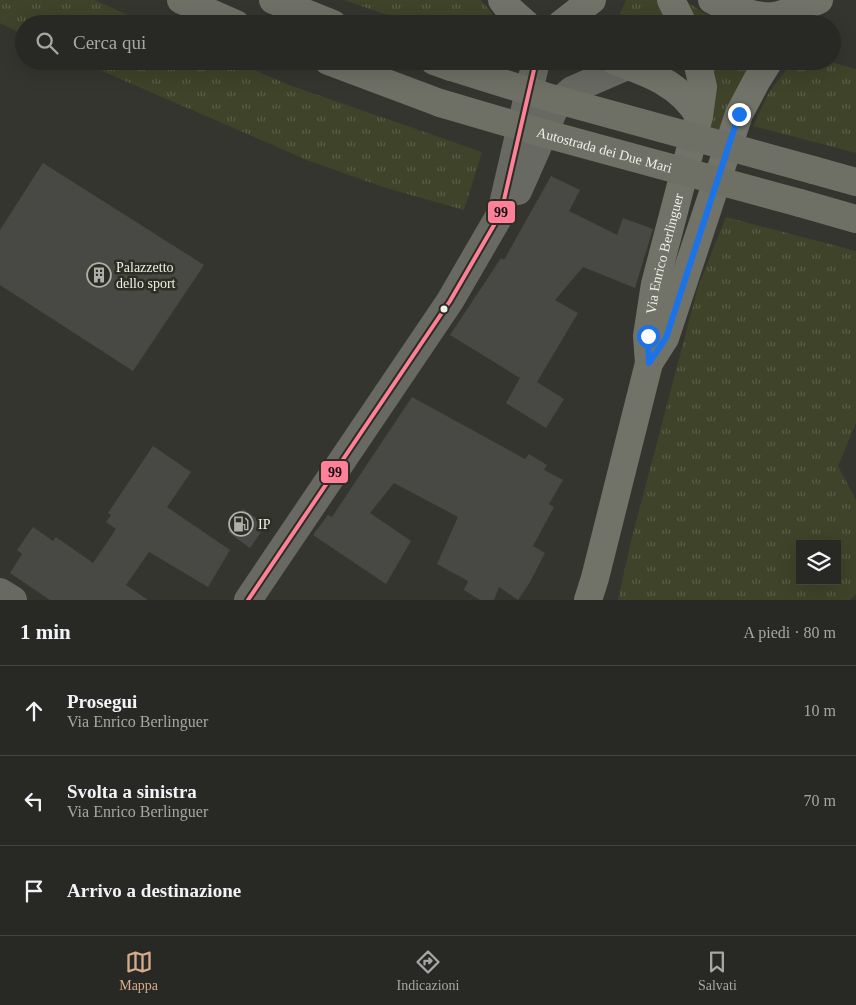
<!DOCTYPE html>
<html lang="it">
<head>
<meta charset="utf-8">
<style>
	:root { --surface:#282824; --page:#343431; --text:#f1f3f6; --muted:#a5a6a6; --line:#444441; --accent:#d6ab8b }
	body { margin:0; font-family:Georgia,serif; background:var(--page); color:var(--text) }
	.controls { position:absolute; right:15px; bottom:15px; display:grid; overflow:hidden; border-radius:0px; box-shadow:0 5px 20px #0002 }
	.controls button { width:45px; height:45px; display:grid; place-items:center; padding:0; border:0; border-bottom:1px solid var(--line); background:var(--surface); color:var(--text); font:25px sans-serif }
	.stop { position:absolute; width:15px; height:15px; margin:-11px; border:4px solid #1a73e8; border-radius:50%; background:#fff }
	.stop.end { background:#1a73e8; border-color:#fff; box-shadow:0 1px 5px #0008 }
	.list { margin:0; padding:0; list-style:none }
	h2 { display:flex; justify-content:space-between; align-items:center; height:65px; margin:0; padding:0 20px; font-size:21px }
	h2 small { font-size:16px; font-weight:400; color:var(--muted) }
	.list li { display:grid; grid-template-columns:32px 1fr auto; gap:15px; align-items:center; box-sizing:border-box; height:90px; padding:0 20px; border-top:1px solid var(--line) }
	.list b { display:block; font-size:19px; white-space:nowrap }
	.list p { margin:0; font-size:16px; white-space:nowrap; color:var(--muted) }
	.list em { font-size:16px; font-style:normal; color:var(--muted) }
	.icon { flex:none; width:28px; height:28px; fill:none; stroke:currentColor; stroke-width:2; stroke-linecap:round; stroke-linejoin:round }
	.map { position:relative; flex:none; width:856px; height:600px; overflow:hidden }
	.search { position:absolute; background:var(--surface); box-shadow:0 5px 20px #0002; left:15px; right:15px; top:15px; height:55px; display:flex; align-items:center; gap:12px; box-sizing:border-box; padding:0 18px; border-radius:28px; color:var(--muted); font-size:19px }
	.sheet { height:335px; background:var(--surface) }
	nav { display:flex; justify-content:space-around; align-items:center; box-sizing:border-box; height:70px; border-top:1px solid var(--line); background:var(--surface); font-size:14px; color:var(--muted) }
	nav a { display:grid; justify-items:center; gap:2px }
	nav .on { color:var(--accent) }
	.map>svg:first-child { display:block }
	.grass { fill:url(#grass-tufts); fill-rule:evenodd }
	.building { fill:#484945 }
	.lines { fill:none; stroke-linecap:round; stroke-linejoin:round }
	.minor { stroke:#686962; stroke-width:28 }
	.major { stroke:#717369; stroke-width:28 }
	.highway { stroke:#6e7066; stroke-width:28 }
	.highway-bridge { stroke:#6e7066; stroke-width:28 }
	.bus-1-casing { stroke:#2c2e23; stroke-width:8 }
	.bus-1 { stroke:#ff8098; stroke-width:4 }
	.route { stroke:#1a73e8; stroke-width:6 }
	.bus-dot { fill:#eff0e9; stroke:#2c2e23; stroke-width:2 }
	.labels { text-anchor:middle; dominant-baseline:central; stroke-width:5; stroke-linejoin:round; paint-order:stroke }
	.street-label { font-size:14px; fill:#eff0e9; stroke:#2c2e23 }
	.poi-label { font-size:14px; fill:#eff0e9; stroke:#2c2e23; text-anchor:start }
	.line-badge { stroke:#2c2e23; stroke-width:2 }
	.pale-badge-label { font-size:14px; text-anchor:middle; font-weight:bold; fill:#111 }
</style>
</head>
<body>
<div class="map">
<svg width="856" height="600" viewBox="0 0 856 600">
	<defs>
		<pattern id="grass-tufts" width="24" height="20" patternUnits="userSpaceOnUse" patternTransform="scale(1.25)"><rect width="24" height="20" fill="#3f4329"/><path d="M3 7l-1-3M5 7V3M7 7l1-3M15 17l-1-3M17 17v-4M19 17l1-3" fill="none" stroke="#5b5e48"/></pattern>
	</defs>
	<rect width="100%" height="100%" fill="#353530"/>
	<g class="grass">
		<path d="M0,0H95L147,24H24V35L0,23Z"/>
		<path d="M344,0H481L491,12L496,24H413Z"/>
		<path d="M626,0H657L670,24H615Z"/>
		<path d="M685,0L702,12L723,21L740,24H691Z"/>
		<path d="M79,61H234L289,85L482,152L464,210L383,187L307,160Z"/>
		<path d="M706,61H757L717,133L709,132Z"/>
		<path d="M793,61H827L856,69V153L753,126L769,92Z"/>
		<path d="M726,217L856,251V423L838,466L856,500V594L850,600H618L631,541L698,287ZM800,544H837V581H800Z"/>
	</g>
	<g class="building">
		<path d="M43,163L204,265L133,371L0,285V230Z"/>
		<path d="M551,176L580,190L569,211L617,235L623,218L653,229L635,288L583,267L555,300L578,313L537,382L564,399L546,428L506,403L520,378L450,335L501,258L504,260Z"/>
		<path d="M412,397L525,459L529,454L547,465L544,470L563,480L549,504L554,507L533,546L545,553L530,582L518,600L499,587L494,600H480L464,590L468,581L437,564L458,517L394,483L370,513L411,541L386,584L313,535L328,515L332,517Z"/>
		<path d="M153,446L191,472L167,507L230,550L208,587L149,552L126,585L148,600H50L10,573L22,554L17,550L33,527L53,541L56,537L93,563L116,529L106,522L111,515L108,513Z"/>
		<path d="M243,509L266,525L250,548L228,532Z"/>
	</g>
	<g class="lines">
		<g class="minor">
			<path d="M518,191L557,103L572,90L618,70L642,61"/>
			<path d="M0,592L13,600"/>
			<path d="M248,600L450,301L501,213L536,61"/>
		</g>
		<g class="major">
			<path d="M502,0L508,8L526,24"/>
			<path d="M671,0L683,24"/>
			<path d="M712,0C727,8 758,18 774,16C784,15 808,4 819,0"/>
			<path d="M561,24L592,0"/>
			<path d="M615,61C649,73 680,84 699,116"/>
			<path d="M649,363L665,338L739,114L757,80L769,61"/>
			<path id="s1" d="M588,600L595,578L649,363L647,336L655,284L699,116L703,87L697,61"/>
		</g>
		<g class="highway">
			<path d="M181,0L236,24"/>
			<path d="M273,0L333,24"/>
			<path d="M328,61L440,103"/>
			<path d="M434,61L451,67"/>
			<path d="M813,170L856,182"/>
			<path d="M800,203L856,219"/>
		</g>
		<g class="highway-bridge">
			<path d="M451,67L551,98L813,170"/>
			<path id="s2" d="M440,103L539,132L800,203"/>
		</g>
		<g class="bus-1-casing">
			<path id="bus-1" d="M248,600L450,301L501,213L536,61"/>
		</g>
		<use href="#bus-1" class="bus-1"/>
	</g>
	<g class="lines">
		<path class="route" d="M648,336L649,363L666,338L739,114"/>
	</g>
	<defs>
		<g id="building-ring" transform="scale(1.25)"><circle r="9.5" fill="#2c2e23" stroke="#aeafa8" stroke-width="1.5"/><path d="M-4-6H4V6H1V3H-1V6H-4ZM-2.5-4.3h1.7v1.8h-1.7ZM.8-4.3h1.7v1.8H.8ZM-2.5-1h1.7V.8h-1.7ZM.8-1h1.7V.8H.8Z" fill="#aeafa8"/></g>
		<g id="fuel-ring" transform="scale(1.25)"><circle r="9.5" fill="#2c2e23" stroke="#aeafa8" stroke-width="1.5"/><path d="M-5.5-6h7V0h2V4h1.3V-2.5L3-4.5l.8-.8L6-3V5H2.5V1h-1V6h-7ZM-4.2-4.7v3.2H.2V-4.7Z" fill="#aeafa8"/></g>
	</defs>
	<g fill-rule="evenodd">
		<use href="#building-ring" x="99" y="275"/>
		<use href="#fuel-ring" x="241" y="524"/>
	</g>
	<circle class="bus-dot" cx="444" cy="309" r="4.5"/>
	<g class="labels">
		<g class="street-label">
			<text stroke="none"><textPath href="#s2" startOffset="171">Autostrada dei Due Mari</textPath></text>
			<text stroke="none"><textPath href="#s1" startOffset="356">Via Enrico Berlinguer</textPath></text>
		</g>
		<g class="poi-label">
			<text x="116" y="267">Palazzetto<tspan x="116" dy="16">dello sport</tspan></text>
			<text x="258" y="524">IP</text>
		</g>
	</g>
	<g class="line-badge">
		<rect x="487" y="200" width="29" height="24" rx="5" fill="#ff8098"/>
		<rect x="320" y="460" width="29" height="24" rx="5" fill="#ff8098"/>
	</g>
	<g class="pale-badge-label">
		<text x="501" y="217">99</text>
		<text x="335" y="477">99</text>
	</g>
</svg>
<div class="controls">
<button><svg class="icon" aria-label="layers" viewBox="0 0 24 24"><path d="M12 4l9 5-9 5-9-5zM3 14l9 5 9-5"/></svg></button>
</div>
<div class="stop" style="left:648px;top:336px"></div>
<div class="stop end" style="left:739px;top:114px"></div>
<div class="search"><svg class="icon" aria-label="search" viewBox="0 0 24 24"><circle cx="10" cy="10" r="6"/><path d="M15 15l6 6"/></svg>Cerca qui</div>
</div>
<section class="sheet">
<h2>1 min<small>A piedi · 80 m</small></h2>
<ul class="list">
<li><svg class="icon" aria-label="ahead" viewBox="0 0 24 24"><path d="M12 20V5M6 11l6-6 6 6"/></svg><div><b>Prosegui</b><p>Via Enrico Berlinguer</p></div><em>10 m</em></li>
<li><svg class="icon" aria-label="left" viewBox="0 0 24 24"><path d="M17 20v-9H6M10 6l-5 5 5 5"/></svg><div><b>Svolta a sinistra</b><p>Via Enrico Berlinguer</p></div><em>70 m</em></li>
<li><svg class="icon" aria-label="arrive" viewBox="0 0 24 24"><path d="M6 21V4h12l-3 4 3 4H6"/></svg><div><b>Arrivo a destinazione</b></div></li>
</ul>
</section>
<nav>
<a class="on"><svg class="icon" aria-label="map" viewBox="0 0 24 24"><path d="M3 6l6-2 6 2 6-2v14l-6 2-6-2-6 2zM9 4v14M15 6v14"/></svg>Mappa</a>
<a><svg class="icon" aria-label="directions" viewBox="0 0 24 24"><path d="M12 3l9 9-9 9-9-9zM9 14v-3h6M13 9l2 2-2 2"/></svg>Indicazioni</a>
<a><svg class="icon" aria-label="saved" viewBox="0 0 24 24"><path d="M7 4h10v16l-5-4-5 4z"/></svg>Salvati</a>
</nav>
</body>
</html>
